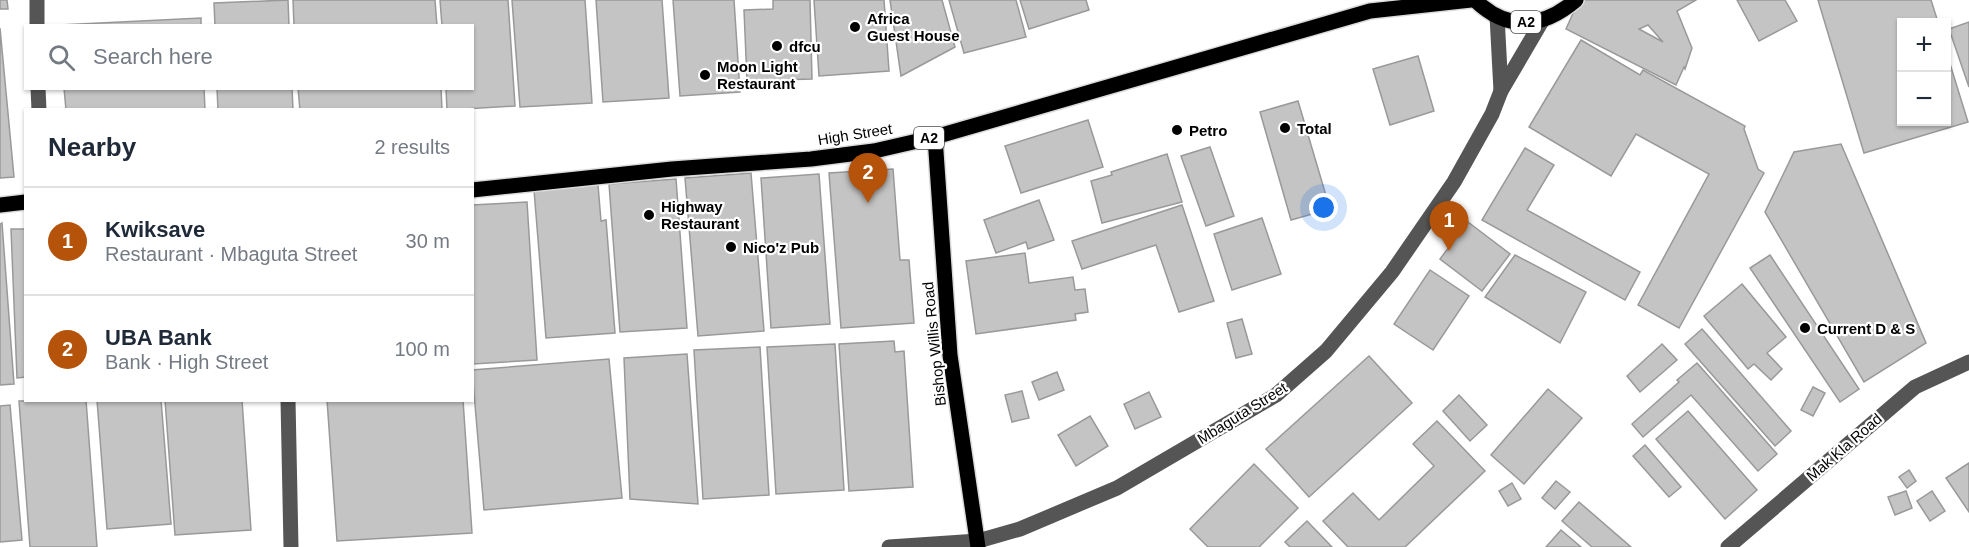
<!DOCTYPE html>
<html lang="en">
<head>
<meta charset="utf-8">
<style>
	:root { --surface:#fff; --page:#f6f6f7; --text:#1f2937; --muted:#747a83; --line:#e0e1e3; --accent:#b45309 }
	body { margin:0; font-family:Helvetica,sans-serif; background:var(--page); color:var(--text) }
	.controls { position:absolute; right:18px; top:18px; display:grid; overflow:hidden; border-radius:0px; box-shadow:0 2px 4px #0004 }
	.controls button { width:54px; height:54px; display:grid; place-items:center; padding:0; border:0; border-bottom:2px solid var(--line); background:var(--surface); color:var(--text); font:30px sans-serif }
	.you { position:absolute; left:1324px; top:208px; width:21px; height:21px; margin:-15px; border:4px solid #fff; border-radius:50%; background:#1a73e8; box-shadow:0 0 0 9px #1a73e833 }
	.badge { display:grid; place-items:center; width:39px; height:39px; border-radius:50%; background:var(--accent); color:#fff; font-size:20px; font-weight:700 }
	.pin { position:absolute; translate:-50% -50px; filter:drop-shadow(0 2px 3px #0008) }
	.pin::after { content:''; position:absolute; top:32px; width:21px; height:18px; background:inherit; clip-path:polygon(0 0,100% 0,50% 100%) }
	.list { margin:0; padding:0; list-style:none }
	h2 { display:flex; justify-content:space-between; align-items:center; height:78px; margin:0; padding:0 24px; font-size:26px }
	h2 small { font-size:20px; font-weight:400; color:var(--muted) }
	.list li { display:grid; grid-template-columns:39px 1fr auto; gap:18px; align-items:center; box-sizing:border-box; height:108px; padding:0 24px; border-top:2px solid var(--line) }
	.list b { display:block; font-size:22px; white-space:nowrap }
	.list p { margin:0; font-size:20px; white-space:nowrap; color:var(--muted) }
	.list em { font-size:20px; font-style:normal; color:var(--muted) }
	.icon { flex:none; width:33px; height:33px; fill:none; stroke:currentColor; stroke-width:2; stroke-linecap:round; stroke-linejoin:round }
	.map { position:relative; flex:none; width:1969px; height:547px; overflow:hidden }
	.search { position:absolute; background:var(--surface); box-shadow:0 2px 4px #0004; left:24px; top:24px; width:450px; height:66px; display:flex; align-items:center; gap:15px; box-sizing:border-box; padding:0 21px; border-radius:0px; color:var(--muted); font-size:22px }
	.panel { position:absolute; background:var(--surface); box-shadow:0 2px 4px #0004; left:24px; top:108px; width:450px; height:294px; border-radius:0px }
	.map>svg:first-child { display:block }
	.building { fill:#c4c4c4; stroke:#999; stroke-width:1.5; fill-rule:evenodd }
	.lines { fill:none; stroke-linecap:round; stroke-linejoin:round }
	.major-casing { stroke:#dbdbdb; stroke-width:18 }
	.minor { stroke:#555; stroke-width:15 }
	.major { stroke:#000; stroke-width:15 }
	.poi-dot { fill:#000; stroke:#fff; stroke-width:2 }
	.labels { text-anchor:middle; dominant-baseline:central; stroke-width:4.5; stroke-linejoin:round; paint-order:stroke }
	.shield { fill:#fff; stroke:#4c4c4c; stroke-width:1.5 }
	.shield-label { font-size:14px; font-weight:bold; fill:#000 }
	.poi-label { font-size:15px; font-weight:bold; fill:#000; stroke:#fff; text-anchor:start }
	.street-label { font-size:15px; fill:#000; stroke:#fff }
</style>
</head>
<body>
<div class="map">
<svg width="1969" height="547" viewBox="0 0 1969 547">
	<rect width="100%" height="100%" fill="#fff"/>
	<g class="building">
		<path d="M0,0H7L8,9H0Z"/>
		<path d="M288,0L289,26H215L214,3Z"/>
		<path d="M293,0H435L437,26H294Z"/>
		<path d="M440,0H508L515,106L447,110L446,88H472V26H442Z"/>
		<path d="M512,0H585L592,103L520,107Z"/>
		<path d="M596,0H662L669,98L603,102Z"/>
		<path d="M673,0H734L740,92L680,96Z"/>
		<path d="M773,0H810L812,79L747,81L744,10L773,9Z"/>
		<path d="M814,0H884L889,71L819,76Z"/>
		<path d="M890,0H942L955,47L901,76Z"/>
		<path d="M949,0H1016L1026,37L964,53Z"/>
		<path d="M1020,0H1086L1089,10L1029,29Z"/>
		<path d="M1579,0H1696L1677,11L1692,48L1685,69L1684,67L1676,85L1566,29ZM1648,25L1663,42L1639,29Z"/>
		<path d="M1737,0H1785L1797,21L1759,41Z"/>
		<path d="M1818,0H1931L1938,22H1902V122H1946V51L1968,122L1864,153Z"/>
		<path d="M201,18V26L59,25Z"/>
		<path d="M1969,22V87L1949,29Z"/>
		<path d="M0,28L14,177L0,178Z"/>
		<path d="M1581,40L1640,75L1643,70L1745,126L1744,129L1758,169L1764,173L1679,328L1638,305L1709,174L1636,134L1611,176L1529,127Z"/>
		<path d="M1418,56L1434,111L1390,125L1373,69Z"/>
		<path d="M64,88H204L205,110H66Z"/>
		<path d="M217,88H292L293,110H218Z"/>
		<path d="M298,88H441L442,110H300Z"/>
		<path d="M1298,101L1330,209L1291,220L1260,112Z"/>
		<path d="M1088,120L1103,167L1021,193L1005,146Z"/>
		<path d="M1841,144L1926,343L1864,382L1765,212L1794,152Z"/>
		<path d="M1210,147L1234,216L1206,226L1181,156Z"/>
		<path d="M1525,148L1554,165L1527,210L1640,272L1625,300L1482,220Z"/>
		<path d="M1167,154L1182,202L1102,223L1091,181L1112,175L1111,172Z"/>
		<path d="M893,169L900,260H909L914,323L841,328L829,173Z"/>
		<path d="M751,173L764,331L698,336L685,178Z"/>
		<path d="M819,174L830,324L771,328L761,178Z"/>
		<path d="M676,179L687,328L620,332L609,184Z"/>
		<path d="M598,185L601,221L606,220L615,333L546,338L534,190Z"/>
		<path d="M1039,200L1054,240L1028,249L1026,242L996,253L984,220Z"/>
		<path d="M527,202L537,360L473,364L472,205Z"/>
		<path d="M1182,205L1214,301L1179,312L1156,245L1082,269L1072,241Z"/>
		<path d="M1262,218L1281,274L1232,290L1214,234Z"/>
		<path d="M1468,222L1510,254L1482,291L1440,259Z"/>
		<path d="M2,223L14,384L0,385V224Z"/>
		<path d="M11,229H26V377L17,378Z"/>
		<path d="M1025,253L1029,283L1073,277L1075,290L1085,289L1088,312L1075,314L1076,320L976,334L966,261Z"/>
		<path d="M1515,255L1586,292L1560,343L1485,297Z"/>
		<path d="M1770,255L1859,389L1840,402L1750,268Z"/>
		<path d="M1430,270L1469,296L1433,350L1394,324Z"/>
		<path d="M1742,284L1786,337L1767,353L1782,369L1771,380L1754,364L1748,369L1704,316Z"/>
		<path d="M1242,319L1252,354L1236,358L1227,323Z"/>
		<path d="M1702,329L1791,431L1775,446L1685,344Z"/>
		<path d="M894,341L895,352L904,351L913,487L849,491L839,344Z"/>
		<path d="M835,344L844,490L776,494L767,347Z"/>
		<path d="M1662,344L1677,360L1640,392L1627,376Z"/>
		<path d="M760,347L769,495L703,499L694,350Z"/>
		<path d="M687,354L698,504L630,499L624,358Z"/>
		<path d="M1369,356L1412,403L1309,497L1266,449Z"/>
		<path d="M609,359L622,498L484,510L472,370Z"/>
		<path d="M1697,363L1777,454L1758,471L1691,395L1643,437L1632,424L1679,382L1677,380Z"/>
		<path d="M1057,372L1064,390L1039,400L1032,382Z"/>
		<path d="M1813,387L1825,393L1813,416L1801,410Z"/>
		<path d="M1548,389L1582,418L1524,484L1491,455Z"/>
		<path d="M1022,391L1029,418L1012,422L1005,395Z"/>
		<path d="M1149,392L1161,417L1135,429L1124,404Z"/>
		<path d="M1459,395L1487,425L1470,441L1443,411Z"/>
		<path d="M86,400L97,547H30L19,401Z"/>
		<path d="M97,400H161L171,524L107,529Z"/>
		<path d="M165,400H242L251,530L175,535Z"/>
		<path d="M327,400H463L472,533L337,541Z"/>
		<path d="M10,405L22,540L0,542V406Z"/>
		<path d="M1688,411L1757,490L1725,519L1656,439Z"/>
		<path d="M1090,416L1108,446L1076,466L1058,435Z"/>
		<path d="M1437,421L1485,471L1405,547H1348L1323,521L1353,493L1379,520L1434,466L1413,444Z"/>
		<path d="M1645,445L1681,487L1669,497L1633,456Z"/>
		<path d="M1969,463V512L1946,478Z"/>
		<path d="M1254,464L1298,508L1259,547H1208L1190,529Z"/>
		<path d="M1909,470L1916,481L1907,488L1899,477Z"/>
		<path d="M1556,481L1570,492L1555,509L1542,498Z"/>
		<path d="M1512,483L1521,499L1508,506L1499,491Z"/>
		<path d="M1906,491L1912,508L1895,515L1888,497Z"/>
		<path d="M1932,491L1945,511L1930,521L1917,501Z"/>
		<path d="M1579,502L1631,547H1592L1562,521Z"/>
		<path d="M1307,521L1332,547H1290L1285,542Z"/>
		<path d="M1561,530L1581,547H1546Z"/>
	</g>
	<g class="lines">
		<g class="major-casing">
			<g id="major">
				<path d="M1475,0C1508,32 1543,28 1576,0"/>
				<path d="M935,137L950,355L978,547"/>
				<path d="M472,190L672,169L811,159L874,151L935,137L1370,11L1471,0"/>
				<path d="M0,205L26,202"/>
			</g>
		</g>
		<g class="minor">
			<path d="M37,0V26"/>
			<path d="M1497,16L1501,91"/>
			<path d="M38,88L39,110"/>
			<path d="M288,400L291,547"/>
			<path d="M889,547L978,541L1020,529L1117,488L1276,395L1326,351L1392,272L1454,182L1492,114L1501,91L1542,21"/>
			<path d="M1728,547L1915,387L1969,362"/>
		</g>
		<use href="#major" class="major"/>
	</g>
	<g class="poi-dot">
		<circle cx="855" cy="27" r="6"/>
		<circle cx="777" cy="46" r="6"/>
		<circle cx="705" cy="75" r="6"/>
		<circle cx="1285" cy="128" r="6"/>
		<circle cx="1177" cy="130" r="6"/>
		<circle cx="649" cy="215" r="6"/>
		<circle cx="731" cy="247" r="6"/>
		<circle cx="1805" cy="328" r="6"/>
	</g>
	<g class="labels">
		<g class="shield">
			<rect x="1511" y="11" width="30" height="22" rx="4.5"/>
			<rect x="914" y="127" width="30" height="22" rx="4.5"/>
		</g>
		<g class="shield-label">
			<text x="1526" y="22">A2</text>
			<text x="929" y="138">A2</text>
		</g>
		<g class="poi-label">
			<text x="867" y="18">Africa<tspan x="867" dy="17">Guest House</tspan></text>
			<text x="789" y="46">dfcu</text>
			<text x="717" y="66">Moon Light<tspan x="717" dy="17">Restaurant</tspan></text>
			<text x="1297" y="128">Total</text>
			<text x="1189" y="130">Petro</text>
			<text x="661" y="206">Highway<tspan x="661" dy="17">Restaurant</tspan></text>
			<text x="743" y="247">Nico'z Pub</text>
			<text x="1817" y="328">Current D &amp; S</text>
		</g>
		<g class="street-label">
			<text transform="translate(855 134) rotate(-9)">High Street</text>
			<text transform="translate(934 344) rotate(-96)">Bishop Willis Road</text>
			<text transform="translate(1242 413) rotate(-32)">Mbaguta Street</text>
			<text transform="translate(1844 447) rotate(-41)">Mak Kla Road</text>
		</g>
	</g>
</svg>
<div class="controls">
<button>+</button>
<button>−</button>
</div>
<div class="you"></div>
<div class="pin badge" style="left:1449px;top:251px">1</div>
<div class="pin badge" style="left:868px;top:203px">2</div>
<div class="search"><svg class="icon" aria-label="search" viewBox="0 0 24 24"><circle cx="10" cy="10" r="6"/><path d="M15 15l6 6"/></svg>Search here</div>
<section class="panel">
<h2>Nearby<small>2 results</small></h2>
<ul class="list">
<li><span class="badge">1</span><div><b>Kwiksave</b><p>Restaurant · Mbaguta Street</p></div><em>30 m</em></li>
<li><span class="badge">2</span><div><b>UBA Bank</b><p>Bank · High Street</p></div><em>100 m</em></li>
</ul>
</section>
</div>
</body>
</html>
